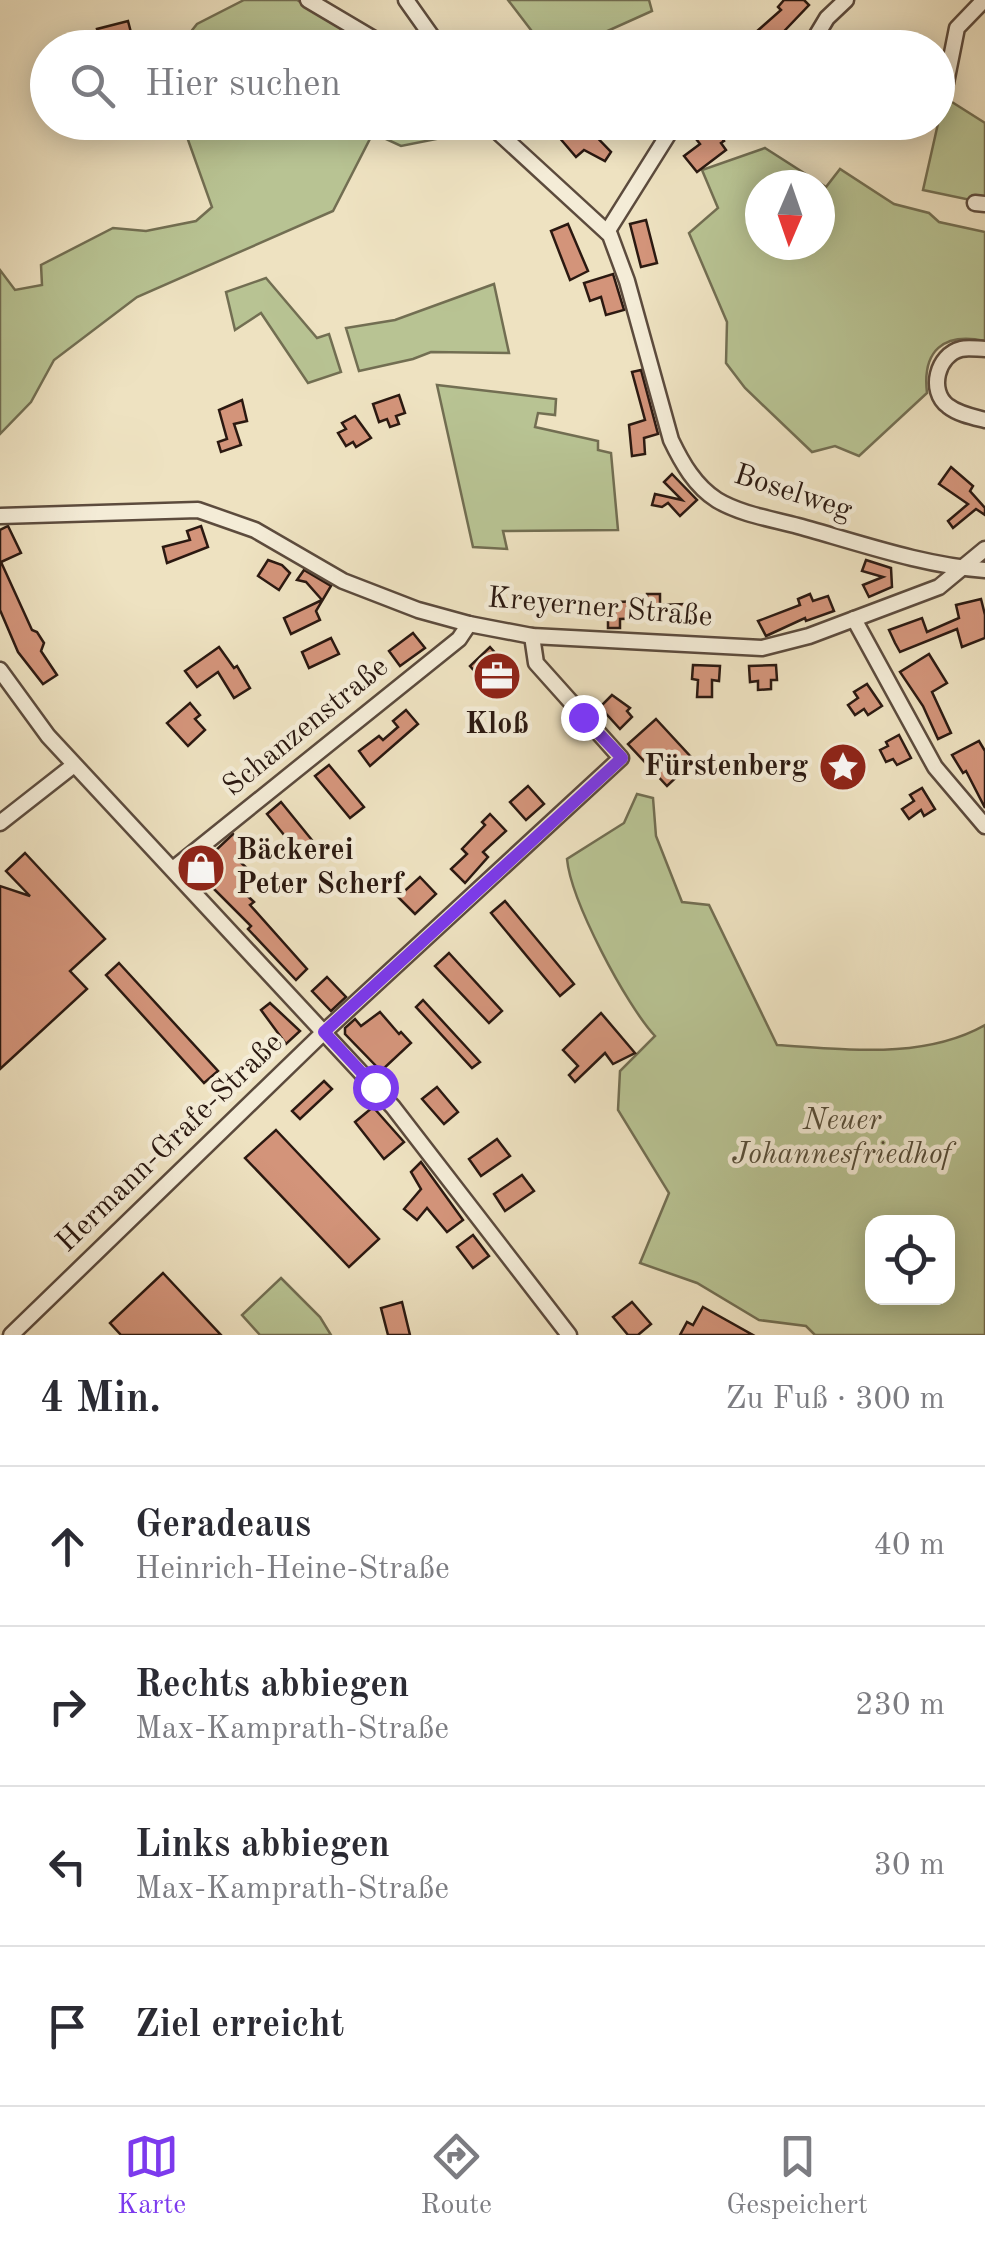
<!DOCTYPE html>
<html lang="de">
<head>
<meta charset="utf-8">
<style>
	:root { --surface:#fff; --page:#f7f7f7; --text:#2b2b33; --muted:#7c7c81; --line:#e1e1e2; --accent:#7c3aed }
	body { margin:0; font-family:"Old Standard TT",serif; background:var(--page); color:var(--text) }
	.controls { position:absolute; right:30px; bottom:30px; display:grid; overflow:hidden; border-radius:20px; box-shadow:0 5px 25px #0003 }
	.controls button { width:90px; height:90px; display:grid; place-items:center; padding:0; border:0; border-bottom:2px solid var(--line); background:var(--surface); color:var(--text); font:50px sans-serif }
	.compass { position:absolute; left:745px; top:170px; width:90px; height:90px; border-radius:50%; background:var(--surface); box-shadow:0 5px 25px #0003; rotate:182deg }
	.stop { position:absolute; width:30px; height:30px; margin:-22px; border:8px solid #7c3aed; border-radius:50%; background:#fff }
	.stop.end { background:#7c3aed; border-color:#fff; box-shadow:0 2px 10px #0008 }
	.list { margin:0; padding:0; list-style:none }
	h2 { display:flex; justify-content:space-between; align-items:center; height:130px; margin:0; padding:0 40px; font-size:42px }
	h2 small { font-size:32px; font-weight:400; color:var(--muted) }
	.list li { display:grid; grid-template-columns:65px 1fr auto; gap:30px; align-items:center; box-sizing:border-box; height:160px; padding:0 40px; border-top:2px solid var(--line) }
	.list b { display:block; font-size:38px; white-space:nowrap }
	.list p { margin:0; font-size:32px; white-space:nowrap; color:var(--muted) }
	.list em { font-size:32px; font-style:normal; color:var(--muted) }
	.icon { flex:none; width:55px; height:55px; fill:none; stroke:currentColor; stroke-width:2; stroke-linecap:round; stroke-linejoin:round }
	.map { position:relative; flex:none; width:985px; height:1335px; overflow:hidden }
	.search { position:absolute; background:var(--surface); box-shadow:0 5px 25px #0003; left:30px; right:30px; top:30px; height:110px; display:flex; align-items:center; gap:25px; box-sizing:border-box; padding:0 35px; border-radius:55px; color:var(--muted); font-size:38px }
	.sheet { height:770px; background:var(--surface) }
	nav { display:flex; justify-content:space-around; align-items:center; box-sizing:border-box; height:140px; border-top:2px solid var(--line); background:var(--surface); font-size:28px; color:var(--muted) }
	nav a { display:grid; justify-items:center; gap:5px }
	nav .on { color:var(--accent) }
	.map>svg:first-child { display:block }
	.green { fill:#b8c393; stroke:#726e52; stroke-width:2.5; fill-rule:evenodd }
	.building { fill:#d3947a; stroke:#2b1911; stroke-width:2.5 }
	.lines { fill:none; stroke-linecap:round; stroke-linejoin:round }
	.street-casing { stroke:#5c4b3d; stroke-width:19 }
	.street { stroke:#f4ecd7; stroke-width:14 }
	.route { stroke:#7c3aed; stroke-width:12 }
	.labels { text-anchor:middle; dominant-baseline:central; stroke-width:9; stroke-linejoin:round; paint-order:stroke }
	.street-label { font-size:30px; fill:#2b1911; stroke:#f4ecd7 }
	.poi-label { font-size:30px; font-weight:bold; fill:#2b1911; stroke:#f4ecd7 }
	.park-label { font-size:30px; font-style:italic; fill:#554c38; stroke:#f4ecd7 }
</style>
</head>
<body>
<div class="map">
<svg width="985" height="1335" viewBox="0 0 985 1335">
	<rect width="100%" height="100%" fill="#eee2c1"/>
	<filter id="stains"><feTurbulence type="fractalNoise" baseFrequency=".002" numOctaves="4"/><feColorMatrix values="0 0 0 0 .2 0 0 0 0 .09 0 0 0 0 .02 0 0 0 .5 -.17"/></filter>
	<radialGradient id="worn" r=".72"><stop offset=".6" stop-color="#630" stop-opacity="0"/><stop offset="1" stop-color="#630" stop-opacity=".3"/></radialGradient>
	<g class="green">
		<path d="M244,0H297L376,47L178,48L197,24Z"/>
		<path d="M508,0H649L652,11L572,47H544Z"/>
		<path d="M944,97L985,123V203L923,190Z"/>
		<path d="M475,122L482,130L401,146L373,133L333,211L137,297L54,360L31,402L0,434V270L15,290L42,285L41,265L113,228L146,231L196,221L212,207L182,123Z"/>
		<path d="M765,148L826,187L840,169L894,204L929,213L939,222L985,232V341C943,332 922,351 927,393L859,456L835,446L812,452L745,388L726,363L727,322L689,233L718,208L702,170ZM760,185H820V245H760Z"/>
		<path d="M266,278L317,338L329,334L341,372L308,383L261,313L235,330L226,292Z"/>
		<path d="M494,284L509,353L431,352L413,359L359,371L346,328L395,320Z"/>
		<path d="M437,385L556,399L555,415L538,413L535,427L598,441V450L611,453L618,530L503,531L507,549L473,547Z"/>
		<path d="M637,794L653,798L656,836L682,902L709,905L777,1045C845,1049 923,1060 985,1025V1335H815L806,1326L759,1320L697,1283L640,1263L669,1193L618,1110L620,1071L655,1036C626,1005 571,901 567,859L624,823ZM948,1222V1298H872V1222Z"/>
		<path d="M281,1278L320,1317L331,1335H260L242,1315Z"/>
	</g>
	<g class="building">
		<path d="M784,0H804L809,5L768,48H738L781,10L778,7Z"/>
		<path d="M128,21L135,48H103L97,29Z"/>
		<path d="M546,122H558L568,134L582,122L611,152L605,161L584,150L576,157Z"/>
		<path d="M686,122H710L724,141L721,143L726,150L697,172L684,156L700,144L686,126Z"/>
		<path d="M646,220L657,263L641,267L630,224Z"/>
		<path d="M568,224L588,271L570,280L551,231Z"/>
		<path d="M613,274L624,310L606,315L601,297L590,301L584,283Z"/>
		<path d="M641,370L658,434L644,438L645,454L632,456L629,425L645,420L632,372Z"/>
		<path d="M399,395L405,413L396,416L399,424L390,427L387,419L379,422L373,404Z"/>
		<path d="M242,400L247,421L234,424L241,445L221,452L218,442L227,439L219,410Z"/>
		<path d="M355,416L371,438L356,447L353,442L346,446L338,433L346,429L342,423Z"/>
		<path d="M951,467L973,486L970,491L985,508V515L976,509L953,528L948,521L968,504L939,484Z"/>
		<path d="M672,474L697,500L680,516L668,503L662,507L652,505L655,494L682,500L664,482Z"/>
		<path d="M8,526L21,553L1,562L32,630L37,632L44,643L41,651L57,675L43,684L18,652L0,610V530Z"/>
		<path d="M201,526L208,547L167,563L163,547L190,540L187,531Z"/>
		<path d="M268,560L282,565L290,573L279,590L258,576Z"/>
		<path d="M866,560L891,568L892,587L869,597L863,585L883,577L862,571Z"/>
		<path d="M304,570L331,586L316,611L320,620L291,634L284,618L322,600L306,582L297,580Z"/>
		<path d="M647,594H660V605L685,604V616L653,622L647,618L620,619V628H608V617H615V602L647,601Z"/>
		<path d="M810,594L813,601L828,596L834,611L806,621L805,618L766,636L758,621L800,605L798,599Z"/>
		<path d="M981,599L985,615V638L962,647L957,629L900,652L895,643L889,630L922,618L927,632L959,618L956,605Z"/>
		<path d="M413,633L425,648L400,666L389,651Z"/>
		<path d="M331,638L339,654L309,668L302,652Z"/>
		<path d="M219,647L234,668L237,666L250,688L234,698L218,672L197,687L185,671Z"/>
		<path d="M490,647L506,665L486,684L470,666Z"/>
		<path d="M929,654L947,683L932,692L951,733L938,739L923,706L900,672Z"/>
		<path d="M693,665L720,666L719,681L712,680V697H697L698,680L692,679Z"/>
		<path d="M776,665L777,680H771V689L758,690V681L750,682L749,666Z"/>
		<path d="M867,684L882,706L868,715L864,709L855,715L848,705L858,698L854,692Z"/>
		<path d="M612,695L630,708L627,711L632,717L620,729L600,707Z"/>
		<path d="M190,703L200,715L195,719L205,730L188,746L167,723Z"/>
		<path d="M406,710L418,724L370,766L359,751L379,736L383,740L398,727L393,721Z"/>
		<path d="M656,719L704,771L697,777L687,767L667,786L628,744Z"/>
		<path d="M899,735L911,758L897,765L893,759L886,762L880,750L888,746L886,742Z"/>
		<path d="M979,741L985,751V808L966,771L963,773L952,755Z"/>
		<path d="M329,765L364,807L350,818L315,776Z"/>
		<path d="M528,786L544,804L526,820L510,802Z"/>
		<path d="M922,788L935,809L924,816L921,810L909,819L902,809L914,801L910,795Z"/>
		<path d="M281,802L316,845L302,857L267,814Z"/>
		<path d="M490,814L506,831L483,852L488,857L465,883L451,869L467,854L462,849L485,825L482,822Z"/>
		<path d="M233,834L245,848L235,857L252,873L238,887L254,902L250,905L307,969L296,980L248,929L251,926L195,870Z"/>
		<path d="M25,853L105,939L70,971L87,989L0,1069V886L30,896L6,871Z"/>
		<path d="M420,877L436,894L415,914L398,897Z"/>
		<path d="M505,901L574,984L560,996L491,913Z"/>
		<path d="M449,953L502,1011L489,1023L435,966Z"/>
		<path d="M119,963L218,1071L204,1083L106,975Z"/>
		<path d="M327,977L346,997L331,1011L312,991Z"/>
		<path d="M423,1000L480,1062L472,1068L416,1007Z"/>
		<path d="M270,1003L300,1031L286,1044L261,1010Z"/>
		<path d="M380,1012L399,1034L401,1032L411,1043L381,1071L345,1034V1028L355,1019L361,1026Z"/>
		<path d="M601,1013L635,1053L613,1064L605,1053L575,1082L569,1075L578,1066L563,1050Z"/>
		<path d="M324,1081L332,1089L300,1119L292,1111Z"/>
		<path d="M437,1087L458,1112L444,1124L422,1099Z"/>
		<path d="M373,1107L404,1142L384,1159L355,1122Z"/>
		<path d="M276,1130L379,1239L349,1267L245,1158Z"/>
		<path d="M497,1139L510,1156L481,1176L469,1159Z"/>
		<path d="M421,1162L463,1220L447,1232L427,1208L417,1220L404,1209L421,1189L411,1172Z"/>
		<path d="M522,1175L534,1191L505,1211L494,1194Z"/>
		<path d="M473,1235L489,1256L473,1268L457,1247Z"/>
		<path d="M163,1273L221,1335H121L110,1323Z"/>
		<path d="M402,1302L410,1335H388L381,1308Z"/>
		<path d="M632,1302L651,1324L638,1335H628L613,1317Z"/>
		<path d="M703,1307L753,1335H680L687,1322L693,1325Z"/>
	</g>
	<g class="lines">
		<g class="street-casing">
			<g id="street">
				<path d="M308,0L389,48"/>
				<path d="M406,0L440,48"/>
				<path d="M809,48L827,18L846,0"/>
				<path d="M938,90H941L946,83L957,28L984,0"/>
				<path d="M487,122L610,235L627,281L671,440C682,463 695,486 717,500C740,514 772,519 798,526C860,543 921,565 985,570"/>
				<path d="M975,203L985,204"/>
				<path d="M607,232L676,122"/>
				<path d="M985,349C978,349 968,347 961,349C937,355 928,391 948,406C958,414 973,417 985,420"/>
				<path d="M0,516L198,510L255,530L343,581L418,610L469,624L532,636L762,648L809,636L939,587L985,549"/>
				<path d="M854,619L935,767L985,826"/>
				<path d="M0,670L48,736L393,1107L569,1335"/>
				<path d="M0,823L74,765"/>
				<path d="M173,869L459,639L469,624"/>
				<path d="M11,1335L324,1032L621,758L536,663L532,636"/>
			</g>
		</g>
		<use href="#street" class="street"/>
	</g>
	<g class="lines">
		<path class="route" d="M375,1087L324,1032L622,758L583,717"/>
	</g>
	<defs>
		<g id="office-disc" transform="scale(2.5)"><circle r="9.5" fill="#8f2418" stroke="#f4ecd7"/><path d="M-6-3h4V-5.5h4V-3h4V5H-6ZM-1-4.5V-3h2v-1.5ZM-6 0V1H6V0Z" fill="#fff"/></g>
		<g id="sight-disc" transform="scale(2.5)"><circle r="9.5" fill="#8f2418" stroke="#f4ecd7"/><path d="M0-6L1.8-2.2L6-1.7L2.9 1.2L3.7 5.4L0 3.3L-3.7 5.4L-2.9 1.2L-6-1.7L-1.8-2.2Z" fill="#fff"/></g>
		<g id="shop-disc" transform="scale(2.5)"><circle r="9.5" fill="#8f2418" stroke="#f4ecd7"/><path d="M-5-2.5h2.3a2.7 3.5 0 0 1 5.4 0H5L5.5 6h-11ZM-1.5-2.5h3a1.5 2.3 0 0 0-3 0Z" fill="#fff"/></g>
	</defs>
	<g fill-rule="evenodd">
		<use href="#office-disc" x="497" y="676"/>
		<use href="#sight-disc" x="843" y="767"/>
		<use href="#shop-disc" x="201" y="868"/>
	</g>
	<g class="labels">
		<g class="street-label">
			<text transform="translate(793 493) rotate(18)">Boselweg</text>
			<text transform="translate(600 608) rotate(5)">Kreyerner Straße</text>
			<text transform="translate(306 727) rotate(-39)">Schanzenstraße</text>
			<text transform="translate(170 1143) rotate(-44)">Hermann-Grafe-Straße</text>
		</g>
		<g class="poi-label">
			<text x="497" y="725">Kloß</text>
			<text x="808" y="767" text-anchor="end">Fürstenberg</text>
			<text x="236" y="851" text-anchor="start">Bäckerei<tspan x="236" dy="34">Peter Scherf</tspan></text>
		</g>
		<g class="park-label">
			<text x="842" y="1121">Neuer<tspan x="842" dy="34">Johannesfriedhof</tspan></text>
		</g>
	</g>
	<rect width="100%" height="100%" filter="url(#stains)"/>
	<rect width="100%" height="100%" fill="url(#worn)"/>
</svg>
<div class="controls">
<button><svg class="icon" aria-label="locate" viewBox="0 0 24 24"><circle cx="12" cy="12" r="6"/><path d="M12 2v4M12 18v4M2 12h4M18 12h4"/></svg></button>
</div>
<svg class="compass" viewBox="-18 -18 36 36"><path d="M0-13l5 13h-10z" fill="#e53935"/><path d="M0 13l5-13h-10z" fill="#7c7c81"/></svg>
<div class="stop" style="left:375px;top:1087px"></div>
<div class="stop end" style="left:583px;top:717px"></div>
<div class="search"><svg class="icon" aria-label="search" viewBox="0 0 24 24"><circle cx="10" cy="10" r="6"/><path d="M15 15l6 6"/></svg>Hier suchen</div>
</div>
<section class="sheet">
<h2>4 Min.<small>Zu Fuß · 300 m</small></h2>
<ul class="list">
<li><svg class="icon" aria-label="ahead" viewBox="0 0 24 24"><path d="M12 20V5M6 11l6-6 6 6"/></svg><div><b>Geradeaus</b><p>Heinrich-Heine-Straße</p></div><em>40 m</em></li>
<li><svg class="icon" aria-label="right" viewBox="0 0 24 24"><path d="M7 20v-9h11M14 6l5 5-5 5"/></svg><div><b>Rechts abbiegen</b><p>Max-Kamprath-Straße</p></div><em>230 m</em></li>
<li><svg class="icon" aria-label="left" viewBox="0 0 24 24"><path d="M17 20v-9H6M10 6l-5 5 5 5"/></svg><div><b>Links abbiegen</b><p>Max-Kamprath-Straße</p></div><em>30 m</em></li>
<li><svg class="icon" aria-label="arrive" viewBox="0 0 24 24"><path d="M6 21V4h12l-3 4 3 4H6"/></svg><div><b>Ziel erreicht</b></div></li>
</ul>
</section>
<nav>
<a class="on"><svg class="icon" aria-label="map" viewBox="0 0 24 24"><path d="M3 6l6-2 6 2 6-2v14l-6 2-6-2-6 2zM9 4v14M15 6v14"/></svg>Karte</a>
<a><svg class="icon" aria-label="directions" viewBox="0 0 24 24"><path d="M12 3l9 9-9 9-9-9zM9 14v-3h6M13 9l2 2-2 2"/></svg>Route</a>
<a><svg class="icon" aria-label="saved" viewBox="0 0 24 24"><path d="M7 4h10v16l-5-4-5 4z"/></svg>Gespeichert</a>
</nav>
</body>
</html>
